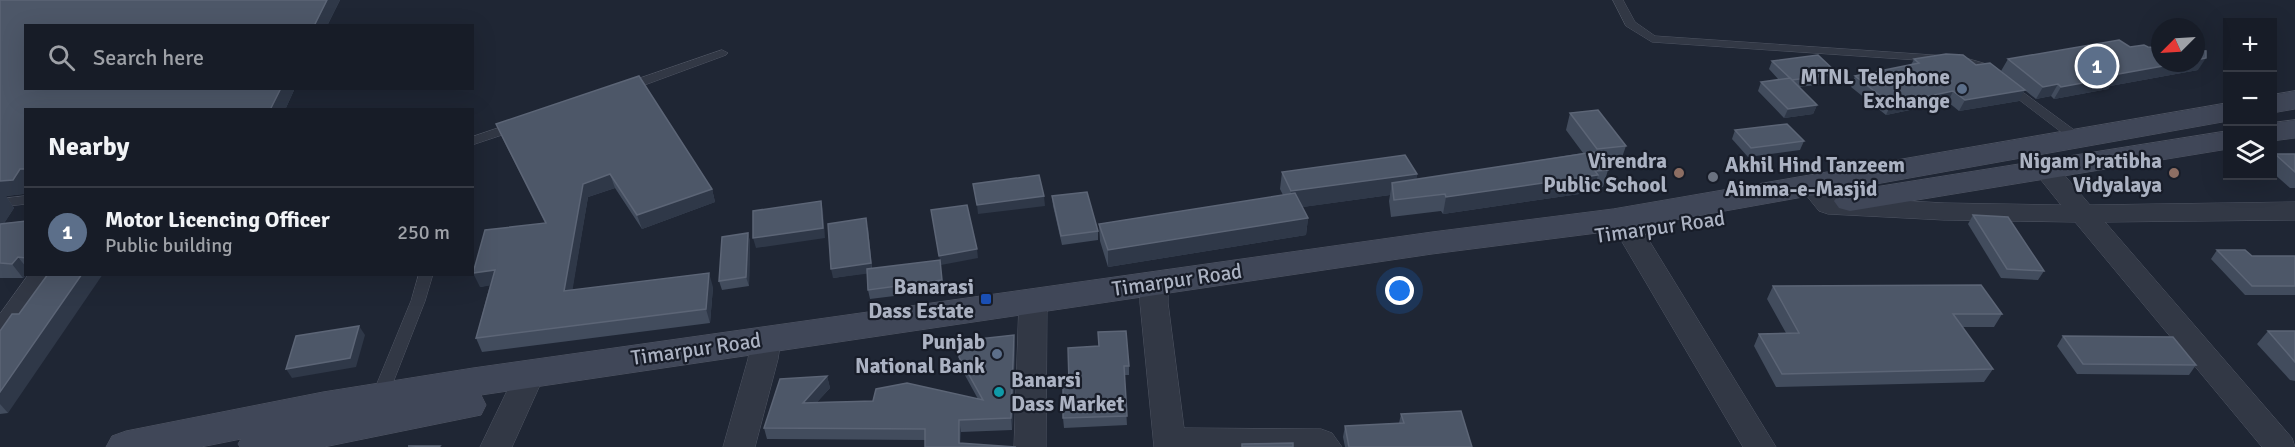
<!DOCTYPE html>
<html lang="en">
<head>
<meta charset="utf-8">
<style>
	:root { --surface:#171c27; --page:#242933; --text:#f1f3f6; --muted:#9ea1a7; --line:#363a44; --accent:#0b8043 }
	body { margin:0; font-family:Signika,sans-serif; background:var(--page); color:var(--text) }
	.controls { position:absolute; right:18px; top:18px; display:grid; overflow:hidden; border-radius:0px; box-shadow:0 6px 24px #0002 }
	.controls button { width:54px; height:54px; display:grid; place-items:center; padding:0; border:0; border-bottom:2px solid var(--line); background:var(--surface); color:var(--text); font:30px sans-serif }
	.compass { position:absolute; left:2151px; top:18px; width:54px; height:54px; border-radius:50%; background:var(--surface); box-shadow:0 6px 24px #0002; rotate:246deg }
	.you { position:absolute; left:1400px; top:291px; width:21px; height:21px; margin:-15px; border:4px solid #fff; border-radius:50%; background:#1a73e8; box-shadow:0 0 0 9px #1a73e833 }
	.badge { display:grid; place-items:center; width:39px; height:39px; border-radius:50%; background:var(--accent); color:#fff; font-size:20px; font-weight:700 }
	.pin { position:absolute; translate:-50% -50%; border:3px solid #fff; box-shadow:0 2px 6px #0006 }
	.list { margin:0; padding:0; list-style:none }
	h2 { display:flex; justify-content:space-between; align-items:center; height:78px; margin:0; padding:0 24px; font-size:26px }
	h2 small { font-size:20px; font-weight:400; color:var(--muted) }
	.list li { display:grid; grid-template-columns:39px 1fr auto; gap:18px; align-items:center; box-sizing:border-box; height:90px; padding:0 24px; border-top:2px solid var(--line) }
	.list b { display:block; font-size:22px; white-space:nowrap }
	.list p { margin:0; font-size:20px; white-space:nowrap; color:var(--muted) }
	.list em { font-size:20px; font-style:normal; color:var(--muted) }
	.icon { flex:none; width:33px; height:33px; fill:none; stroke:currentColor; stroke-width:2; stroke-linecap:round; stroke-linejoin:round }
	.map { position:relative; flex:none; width:2295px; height:447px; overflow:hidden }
	.search { position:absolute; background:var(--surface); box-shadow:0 6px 24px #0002; left:24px; top:24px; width:450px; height:66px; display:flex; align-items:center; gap:15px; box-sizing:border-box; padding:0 21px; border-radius:0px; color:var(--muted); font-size:22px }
	.panel { position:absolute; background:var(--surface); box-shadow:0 6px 24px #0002; left:24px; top:108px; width:450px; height:168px; border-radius:0px }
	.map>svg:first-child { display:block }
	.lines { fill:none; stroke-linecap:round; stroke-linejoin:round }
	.lane-casing { stroke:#4f5563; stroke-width:1 }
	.street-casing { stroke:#4f5563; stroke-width:1 }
	.secondary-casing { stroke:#4f5563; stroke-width:1 }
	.lane { fill:#323845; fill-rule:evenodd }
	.street { fill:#323845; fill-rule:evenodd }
	.secondary { fill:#404758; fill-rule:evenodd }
	.wall { fill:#424c5d }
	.shaded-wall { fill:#2f3848 }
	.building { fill:#4d5768; stroke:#5c6576; stroke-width:1.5 }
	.service-dot { fill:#5c6f8a; stroke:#181d29; stroke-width:2 }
	.education-dot { fill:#8d6e63; stroke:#181d29; stroke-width:2 }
	.worship-dot { fill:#6b7280; stroke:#181d29; stroke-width:2 }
	.transit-dot { fill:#1a4fb4; stroke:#181d29; stroke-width:2 }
	.culture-dot { fill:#0f9aa8; stroke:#181d29; stroke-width:2 }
	.labels { text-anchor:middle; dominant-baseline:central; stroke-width:4.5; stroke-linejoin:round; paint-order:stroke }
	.poi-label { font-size:21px; font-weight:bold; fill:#abb2c2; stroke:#181d29; text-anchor:end }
	.street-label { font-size:21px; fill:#abb2c2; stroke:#181d29 }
</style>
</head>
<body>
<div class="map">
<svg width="2295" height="447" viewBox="0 0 2295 447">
	<rect width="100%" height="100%" fill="#1f2634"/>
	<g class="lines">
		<g class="lane-casing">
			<g id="lane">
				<path d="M1613,0H1623L1635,22L1655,36L1962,57L1990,65L2000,74L1998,76H1990L1982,69L1961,63L1652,42L1626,26Z"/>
				<path d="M722,50L728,53L726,55L631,90L627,91L621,87L623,84Z"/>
				<path d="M2009,82L2081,135L2083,138L2081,141H2073L2005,89L2003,86L2005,83Z"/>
				<path d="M516,122L520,123L522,126L520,129L472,145V137Z"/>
				<path d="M26,196V204L0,207V199Z"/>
				<path d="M419,274H433L425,301L387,398L385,402L379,404L373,402L371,398L411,301Z"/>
			</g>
		</g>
		<g class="street-casing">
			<g id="street">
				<path d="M2046,162L2055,164L2090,205L2295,202V220L2105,222L2292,438L2295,447H2262L2075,222L1944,220L1828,214L1819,211L1798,185L1802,179C1819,175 1825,185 1836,197L1944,203L2061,205L2033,170L2037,164Z"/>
				<path d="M1629,221L1639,224L1776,447H1743L1615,230L1619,224Z"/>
				<path d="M1154,273L1164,276L1168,283V303L1184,428L1321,429L1332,433L1342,447H1154L1140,303V283L1144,276Z"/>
				<path d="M29,274H58L11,344L0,347V314Z"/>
				<path d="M1033,291L1043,294L1047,301L1046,447H1014L1019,301L1023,294Z"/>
				<path d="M766,328L777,331L781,339L778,359L755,447H723L748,359L751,339L755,331Z"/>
				<path d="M530,363L541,366L545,374L512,447H480L519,366Z"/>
			</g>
		</g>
		<g class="secondary-casing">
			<g id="secondary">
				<path d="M2295,91V109L2272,113V95Z"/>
				<path d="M2228,103V121L1613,231L1432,254L481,395L486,405L481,415L324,447H240L238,444L241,439L201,447H106L112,436L126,431L323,392L473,368L1432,232L1613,209Z"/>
				<path d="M2295,120V138L2272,141V123Z"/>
				<path d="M2228,131V149L1850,211L1839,208L1834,201L1839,194L1850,191Z"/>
			</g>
		</g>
		<use href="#lane" class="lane"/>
		<use href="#street" class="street"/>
		<use href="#secondary" class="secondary"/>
	</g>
	<g class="wall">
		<path d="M0,0H340L327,26H26L295,88L285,110H26V191L23,194L6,196L14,208L4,223L26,221V274L23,278H0Z"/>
		<path d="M2130,47H2148L2198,70L2110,86L2108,89L2054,99L2051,96L2036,99L2001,71L2008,59Z"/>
		<path d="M1914,59L2019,101L1959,111L1948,102L1886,115L1851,87L1855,76L1911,65Z"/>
		<path d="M1772,61L1838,74L1834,83L1799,87L1817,105L1813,114L1784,118L1758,91L1761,82L1779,80L1769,69Z"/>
		<path d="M1570,113L1626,146L1620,163L1604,165L1608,170L1603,187L1595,188L1593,192L1443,214L1441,211L1391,217L1389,201L1390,195L1302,207L1308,218L1306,235L1108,267L1100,241L1099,224L1283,195L1280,189L1282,172L1417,174L1416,180L1583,153L1566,130Z"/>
		<path d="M496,124L712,189L715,202L642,229L615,188L588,197L572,290L713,287L710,323L482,352L476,338L490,285L480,287L545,223L502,137Z"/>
		<path d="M1735,130L1804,141L1800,150L1748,157L1732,139Z"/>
		<path d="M2275,154H2295V188H2290L2272,172V157Z"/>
		<path d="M1052,196L1098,231V240L1062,245L1053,206Z"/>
		<path d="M1973,215L2044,271L2038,280L2001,278L1968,224Z"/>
		<path d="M868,227L872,269L940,260L943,290L870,299L868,290L867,273L833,278Z"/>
		<path d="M748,233L750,242L749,286L722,290L719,281Z"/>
		<path d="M2217,250L2252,256H2295V295H2245L2211,259Z"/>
		<path d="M1773,286L2002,314L1994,327H1962L1993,369L1984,382L1776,387L1754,346L1759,334L1786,333L1767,299Z"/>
		<path d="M19,314L8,413L0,414V331Z"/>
		<path d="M2268,331H2295V381L2290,380L2257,344Z"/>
		<path d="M2063,336L2196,365L2189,375L2077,374L2057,346Z"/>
		<path d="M1015,346L1012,430L961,432L925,440L767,439L764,428L827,376L830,388L817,402L978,399L961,368L959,357Z"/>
		<path d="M1068,348L1129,366V375H1124L1127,425L1064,428L1063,418L1069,382Z"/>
		<path d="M1401,414L1472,447H1345L1343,437L1345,426L1399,423Z"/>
	</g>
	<g class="shaded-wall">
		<path d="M327,0H340L327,26H314Z"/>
		<path d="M2206,58L2198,70L2110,86L2108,89L2054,99L2061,87L2113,75L2180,63H2196V60Z"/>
		<path d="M2058,84L2051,96L2036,99L2043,87Z"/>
		<path d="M281,88H295L285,110H270Z"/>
		<path d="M2025,90L2019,101L1959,111L1965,100Z"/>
		<path d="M1953,91L1948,102L1886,115L1891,104Z"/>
		<path d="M1817,105L1813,114L1784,118L1788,109Z"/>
		<path d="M20,169H26V191L23,194L6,196L14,208L0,230V181Z"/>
		<path d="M610,174L615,188L588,197L570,305L564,291L583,184Z"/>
		<path d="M1417,174L1413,192L1392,183L1390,195L1289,209L1291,191Z"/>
		<path d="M1598,175L1593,192L1443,214L1446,197Z"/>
		<path d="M712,189L715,202L642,229L637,215Z"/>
		<path d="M1044,196L1045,206L978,214L977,205Z"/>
		<path d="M821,201L823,211L825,238L756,248L753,238Z"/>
		<path d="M866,218L872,273L833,278L831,269Z"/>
		<path d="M1308,218L1306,235L1108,267V250Z"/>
		<path d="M748,233L750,242L749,286L746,277Z"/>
		<path d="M977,249L978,258L941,265L939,256Z"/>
		<path d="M18,257L26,267V274H27L23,278L12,264Z"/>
		<path d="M495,270L501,284L480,287L473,273Z"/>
		<path d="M709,273L713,287L710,323L706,309Z"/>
		<path d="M82,274H103L8,413L0,404V392Z"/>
		<path d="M359,326L365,335L356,367L292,378L286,369Z"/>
		<path d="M1014,335L1015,346L1012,430L1011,418Z"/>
		<path d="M827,376L830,388L806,414L803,403Z"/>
		<path d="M959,420L961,432L960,447L959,443Z"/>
	</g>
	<g class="building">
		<path d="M0,0H327L314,26H26V88H281L270,110H26V169H20L13,180L0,181Z"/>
		<path d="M2119,40L2130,47L2144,45L2148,47L2160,48V63H2180L2113,75L2115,77L2061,87L2058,84L2043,87L2008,59Z"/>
		<path d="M2196,50L2206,51V58L2196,60Z"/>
		<path d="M1946,54L1963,55L1976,65L1990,63L2025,90L1965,100L1953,91L1891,104L1855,76L1919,63L1914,59Z"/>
		<path d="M1818,55L1838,74L1792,80L1772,61Z"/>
		<path d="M639,76L712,189L637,215L610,174L583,184L564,291L709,273L706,309L476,338L495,270L473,273L485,230L546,223L496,124Z"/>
		<path d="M1790,78L1817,105L1788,109L1761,82Z"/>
		<path d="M1598,110L1626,146L1597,149L1570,113Z"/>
		<path d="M1787,124L1804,141L1751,148L1735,130Z"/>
		<path d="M1594,152L1608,170L1595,171L1598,175L1446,197L1445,194L1394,200L1392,183Z"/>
		<path d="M2275,154H2295V172Z"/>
		<path d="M1405,155L1417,174L1291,191L1282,172Z"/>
		<path d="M1039,175L1044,196L977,205L973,184Z"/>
		<path d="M1087,192L1098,231L1061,236L1052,196Z"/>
		<path d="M1295,193L1308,218L1108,250L1099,224Z"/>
		<path d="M821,201L823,228L753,238V211Z"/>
		<path d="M967,205L977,249L939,256L931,210Z"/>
		<path d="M1973,215L2008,217L2044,271L2007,269Z"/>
		<path d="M866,218L871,263L831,269L828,224Z"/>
		<path d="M26,221V258L18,257L12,264L0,263V224Z"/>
		<path d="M748,233L746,277L719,281L722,237Z"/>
		<path d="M2217,250H2245L2252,256H2295V286H2252Z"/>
		<path d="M940,260L942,280L868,290L867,269Z"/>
		<path d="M48,274H82L0,392V331L12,314H19Z"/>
		<path d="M1981,285L2002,314H1953L1993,369L1782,374L1759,334L1799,333L1773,286Z"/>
		<path d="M359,326L350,358L286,369L296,336Z"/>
		<path d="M1126,331L1129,366H1124L1127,416L1063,418V382H1069L1068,348L1099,346L1098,332Z"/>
		<path d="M2268,331H2295V362Z"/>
		<path d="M1014,335L1011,418L959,420V443L1016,447H925V429L764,428L780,379L827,376L803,403L873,401L876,389L907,383L983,400L959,357L961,341Z"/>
		<path d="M2063,336L2173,337L2196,365L2083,364Z"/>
		<path d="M1461,411L1472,447H1349L1345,426L1404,423L1401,414Z"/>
		<path d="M1293,443V447H1242V444Z"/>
		<path d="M408,446H440L439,447Z"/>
	</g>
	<g class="service-dot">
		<circle cx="1962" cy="89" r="6"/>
		<circle cx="997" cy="354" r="6"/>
	</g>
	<g class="education-dot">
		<circle cx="1679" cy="173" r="6"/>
		<circle cx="2174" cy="173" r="6"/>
	</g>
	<circle class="worship-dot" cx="1713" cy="177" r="6"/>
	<rect class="transit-dot" x="980" y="293" width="12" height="12" rx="3"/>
	<circle class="culture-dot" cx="999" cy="392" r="6"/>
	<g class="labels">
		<g class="poi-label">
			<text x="1950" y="77">MTNL Telephone<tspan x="1950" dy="24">Exchange</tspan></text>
			<text x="1667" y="161">Virendra<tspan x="1667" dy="24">Public School</tspan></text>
			<text x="2162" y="161">Nigam Pratibha<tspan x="2162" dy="24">Vidyalaya</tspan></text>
			<text x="1725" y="165" text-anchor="start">Akhil Hind Tanzeem<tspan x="1725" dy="24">Aimma-e-Masjid</tspan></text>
			<text x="974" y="287">Banarasi<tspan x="974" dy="24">Dass Estate</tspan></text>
			<text x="985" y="342">Punjab<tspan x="985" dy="24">National Bank</tspan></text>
			<text x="1011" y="380" text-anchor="start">Banarsi<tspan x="1011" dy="24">Dass Market</tspan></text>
		</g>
		<g class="street-label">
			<text transform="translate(1660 227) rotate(-8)">Timarpur Road</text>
			<text transform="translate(1177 280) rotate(-8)">Timarpur Road</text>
			<text transform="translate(696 349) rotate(-8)">Timarpur Road</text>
		</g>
	</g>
</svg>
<div class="controls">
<button>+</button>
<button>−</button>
<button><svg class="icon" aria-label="layers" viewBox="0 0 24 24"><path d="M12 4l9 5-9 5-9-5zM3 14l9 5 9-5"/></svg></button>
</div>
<svg class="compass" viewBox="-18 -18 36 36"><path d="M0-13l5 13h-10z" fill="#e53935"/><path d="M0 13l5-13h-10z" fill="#9ea1a7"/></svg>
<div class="you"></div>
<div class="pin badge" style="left:2097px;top:66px;background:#5c6f8a">1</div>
<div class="search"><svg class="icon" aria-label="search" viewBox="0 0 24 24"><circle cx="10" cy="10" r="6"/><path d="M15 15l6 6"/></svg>Search here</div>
<section class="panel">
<h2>Nearby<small></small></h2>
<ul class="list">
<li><span class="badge" style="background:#5c6f8a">1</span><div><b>Motor Licencing Officer</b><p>Public building</p></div><em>250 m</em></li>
</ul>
</section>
</div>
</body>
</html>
